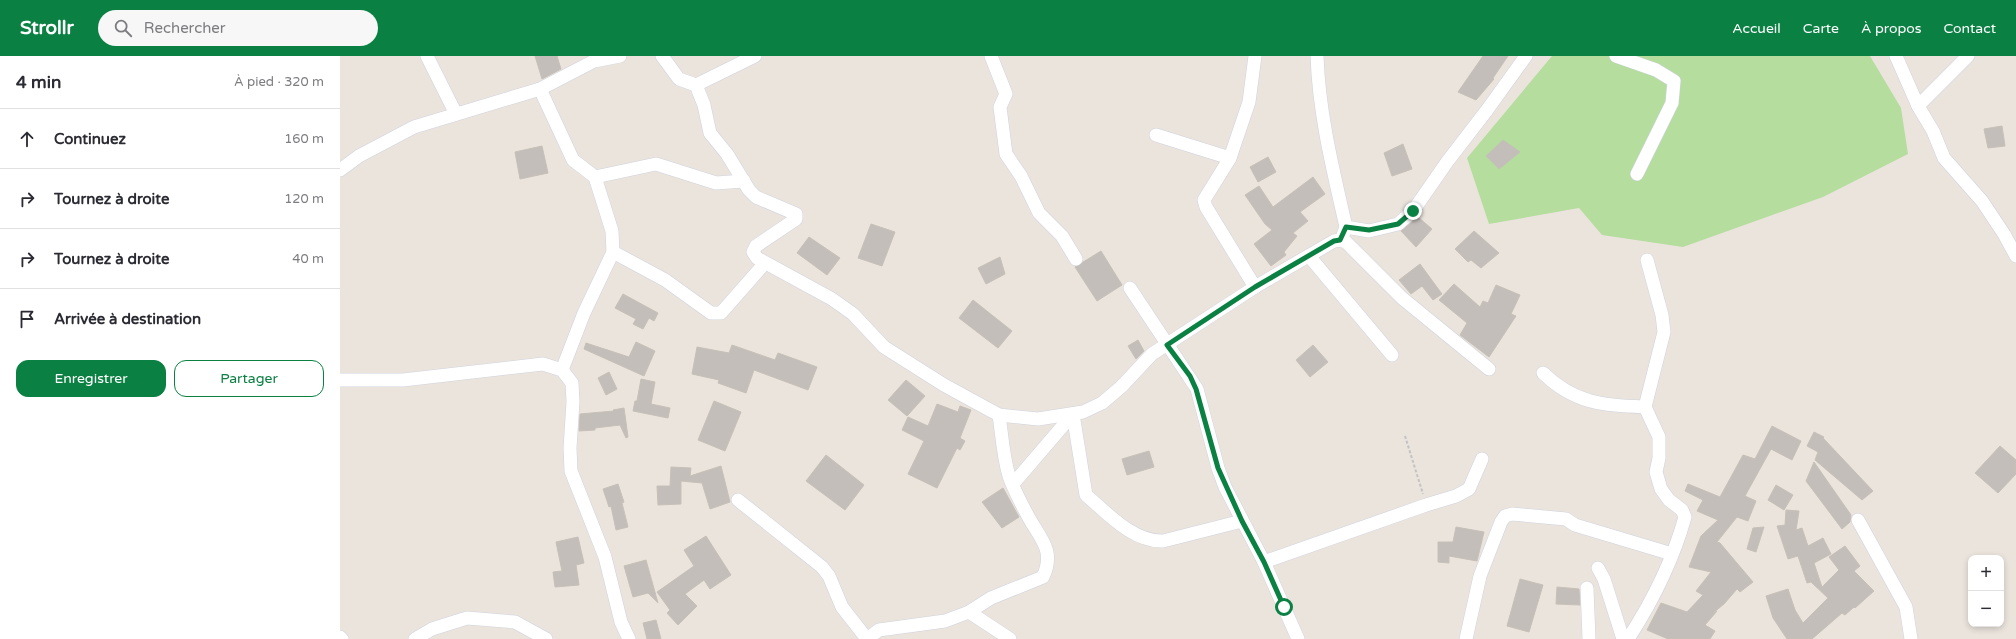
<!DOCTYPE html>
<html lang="fr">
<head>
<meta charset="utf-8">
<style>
	:root { --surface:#fff; --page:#f7f7f7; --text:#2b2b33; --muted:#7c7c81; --line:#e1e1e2; --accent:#0b8043 }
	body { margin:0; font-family:"Varela Round",sans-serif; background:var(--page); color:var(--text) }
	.controls { position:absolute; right:12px; bottom:12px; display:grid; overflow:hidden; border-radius:8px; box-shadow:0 2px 6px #0003 }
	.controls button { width:36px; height:36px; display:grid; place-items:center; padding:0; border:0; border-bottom:1px solid var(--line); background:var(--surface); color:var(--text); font:20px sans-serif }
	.stop { position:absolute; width:12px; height:12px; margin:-9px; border:3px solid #0b8043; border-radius:50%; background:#fff }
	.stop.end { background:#0b8043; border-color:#fff; box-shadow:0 1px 4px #0008 }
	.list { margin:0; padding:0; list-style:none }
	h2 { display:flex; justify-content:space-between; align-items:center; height:52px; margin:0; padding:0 16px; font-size:17px }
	h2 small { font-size:13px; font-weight:400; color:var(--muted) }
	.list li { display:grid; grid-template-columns:26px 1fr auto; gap:12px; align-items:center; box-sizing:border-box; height:60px; padding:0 16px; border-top:1px solid var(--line) }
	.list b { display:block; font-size:15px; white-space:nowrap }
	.list em { font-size:13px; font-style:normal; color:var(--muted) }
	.actions { display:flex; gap:8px; padding:12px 16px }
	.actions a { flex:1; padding:9px 0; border:1px solid var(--accent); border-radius:12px; text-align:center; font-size:14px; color:var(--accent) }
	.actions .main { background:var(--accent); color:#fff }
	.icon { flex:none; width:22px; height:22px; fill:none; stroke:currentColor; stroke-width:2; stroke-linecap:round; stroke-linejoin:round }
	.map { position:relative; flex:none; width:1676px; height:583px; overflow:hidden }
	header { display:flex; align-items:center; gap:24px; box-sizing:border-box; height:56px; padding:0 20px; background:var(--accent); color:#fff }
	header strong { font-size:19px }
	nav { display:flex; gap:22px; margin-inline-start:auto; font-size:14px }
	.search { width:280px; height:36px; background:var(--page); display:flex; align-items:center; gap:10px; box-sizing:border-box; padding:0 14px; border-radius:22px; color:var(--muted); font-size:15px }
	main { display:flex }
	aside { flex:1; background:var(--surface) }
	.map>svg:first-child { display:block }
	.green { fill:#b4dd9e }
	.building { fill:#c3beb9; stroke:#c6c0b7 }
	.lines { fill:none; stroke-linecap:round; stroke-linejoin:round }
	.minor-casing { stroke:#cfd2dd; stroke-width:14 }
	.path { stroke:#c3c3c3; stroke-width:2; stroke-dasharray:3 2; stroke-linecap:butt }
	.minor { stroke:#fff; stroke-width:13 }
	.route { stroke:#0b8043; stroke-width:5 }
</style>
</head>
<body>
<header>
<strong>Strollr</strong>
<div class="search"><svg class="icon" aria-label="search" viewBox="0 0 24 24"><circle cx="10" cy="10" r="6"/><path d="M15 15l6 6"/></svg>Rechercher</div>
<nav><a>Accueil</a><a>Carte</a><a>À propos</a><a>Contact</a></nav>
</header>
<main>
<aside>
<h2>4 min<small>À pied · 320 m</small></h2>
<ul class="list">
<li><svg class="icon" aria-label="ahead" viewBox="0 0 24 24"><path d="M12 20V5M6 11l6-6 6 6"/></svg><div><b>Continuez</b></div><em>160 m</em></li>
<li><svg class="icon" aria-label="right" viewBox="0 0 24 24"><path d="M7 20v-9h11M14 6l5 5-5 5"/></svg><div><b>Tournez à droite</b></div><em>120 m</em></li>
<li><svg class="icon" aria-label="right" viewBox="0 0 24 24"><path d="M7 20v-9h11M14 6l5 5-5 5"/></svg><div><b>Tournez à droite</b></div><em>40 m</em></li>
<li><svg class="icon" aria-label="arrive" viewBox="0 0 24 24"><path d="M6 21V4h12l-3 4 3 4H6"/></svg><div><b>Arrivée à destination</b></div></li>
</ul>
<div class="actions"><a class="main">Enregistrer</a><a>Partager</a></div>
</aside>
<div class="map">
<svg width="1676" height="583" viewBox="0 0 1676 583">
	<rect width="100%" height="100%" fill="#ebe4dd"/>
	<path class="green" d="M1212,0H1530L1561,52L1568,98L1483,141L1343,191L1262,179L1239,152L1149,168L1127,102Z"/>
	<g class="building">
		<path d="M195,0H217L221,13L202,23Z"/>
		<path d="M1143,0H1168L1153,22L1154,23L1136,44L1118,36Z"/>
		<path d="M1662,70L1665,90L1648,92L1644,73Z"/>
		<path d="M1163,84L1180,96L1159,113L1146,100Z"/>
		<path d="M1063,88L1072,113L1052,120L1044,97Z"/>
		<path d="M202,90L208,117L180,123L175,96Z"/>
		<path d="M928,101L936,116L918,126L910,111Z"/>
		<path d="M973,121L985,138L960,156L968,165L953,177L957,180L944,196L946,199L931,210L914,188L932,174L925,168L905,139L919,130L933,151Z"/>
		<path d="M1078,161L1092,173L1076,191L1061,175Z"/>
		<path d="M531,168L555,176L542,210L518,202Z"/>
		<path d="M1134,175L1159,197L1141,212L1131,204L1128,206L1115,193Z"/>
		<path d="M469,181L500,202L487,219L457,197Z"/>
		<path d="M761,195L782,229L757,245L735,211Z"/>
		<path d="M660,201L665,218L646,228L638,212Z"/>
		<path d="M1080,208L1102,238L1093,244L1082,230L1071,238L1059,224Z"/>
		<path d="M1114,228L1140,251L1143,245L1148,247L1156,229L1180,239L1171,258L1176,260L1149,301L1120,279L1127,267L1099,244Z"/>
		<path d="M283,238L318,257L314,265L309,262L303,273L293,268L296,263L275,252Z"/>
		<path d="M633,244L672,275L658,292L619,262Z"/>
		<path d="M798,284L804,295L796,303L788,290Z"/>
		<path d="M296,286L315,295L304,320L244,293L246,287L289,301Z"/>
		<path d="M392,289L435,304L438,297L477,311L468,334L414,314L406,337L378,327L379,324L352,318L357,291L389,297Z"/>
		<path d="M973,289L988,306L970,321L956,304Z"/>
		<path d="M269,316L277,333L266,339L258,322Z"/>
		<path d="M301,323L315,326L311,348L330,352L328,362L293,355L295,345H297Z"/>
		<path d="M566,324L585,340L567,360L548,344Z"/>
		<path d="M374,345L401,356L385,395L358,384Z"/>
		<path d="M597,348L618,356L620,350L631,354L620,382L625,385L620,394L617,392L597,432L568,418L584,385L562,374L568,361L588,370Z"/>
		<path d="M284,352L288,381L286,382L280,369L255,372V374L239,375L240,358L274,355L273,354Z"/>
		<path d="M1432,370L1461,385L1452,404L1431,393L1405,440L1416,445L1408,465L1397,461L1377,486L1380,487L1413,526L1400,536L1397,533L1384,548L1373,557L1377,555L1365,569L1375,575L1370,583H1328L1307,574L1321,547L1347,556L1363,539L1356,535L1371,516L1349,511L1361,480L1378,464L1357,455L1363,444L1345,435L1348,428L1380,441L1403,399L1415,403Z"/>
		<path d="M1474,376L1484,381L1483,382L1533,435L1522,444L1475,404L1478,396L1467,390Z"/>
		<path d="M1660,390L1676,404V418L1658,437L1635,417Z"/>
		<path d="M809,395L814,411L787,419L782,403Z"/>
		<path d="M486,399L524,429L505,454L466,425Z"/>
		<path d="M1474,406L1511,459L1510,466L1502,473L1466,425Z"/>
		<path d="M381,410L390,446L370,453L362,427L341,425V448L318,449L317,430H330L331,411L351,412L350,420Z"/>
		<path d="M278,428L284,446L282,447L288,471L276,474L271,450L269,451L263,433Z"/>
		<path d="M1436,429L1453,439L1444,454L1428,444Z"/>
		<path d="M663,432L679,461L662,472L642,446Z"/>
		<path d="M1446,454L1459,455L1456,474L1462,472L1468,490L1483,482L1491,498L1474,507L1482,531L1499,514L1489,501L1505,490L1520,510L1514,515L1534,535L1515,552L1514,551L1505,559L1502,557L1472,583H1447L1433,562L1426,540L1448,533L1455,554L1463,567L1488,542L1471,526L1467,527L1458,500L1448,503L1437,470L1445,469Z"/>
		<path d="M1116,471L1144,476L1137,505L1109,500V507L1098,506V486H1113Z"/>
		<path d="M1424,471L1416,496L1407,493L1413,472Z"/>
		<path d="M366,480L391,519L370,533L364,524L345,538L357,550L338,569L327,557L330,554L317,536L354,510L344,494Z"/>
		<path d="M238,481L244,507L236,509L239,529L215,531L213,516L222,515L216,486Z"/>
		<path d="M306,504L318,547L308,537L293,541L284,510Z"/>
		<path d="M1180,523L1203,529L1189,576L1167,570Z"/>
		<path d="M1217,531L1239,533L1240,549L1216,548Z"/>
		<path d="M316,564L321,583H307L303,567Z"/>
	</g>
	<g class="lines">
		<g class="minor-casing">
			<g id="minor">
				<path d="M87,0L116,58"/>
				<path d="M322,0L339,23L356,29L364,49L370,77L387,98L409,134L416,141L456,158V163L416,190L413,196L417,202L492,243L513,258L544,291L604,329L659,359L698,363L743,356L762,347L781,331L812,298L915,231L866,151L864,144L890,102L909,46L915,0"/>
				<path d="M651,0L666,38L660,51L666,98L681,120L699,157L722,180L736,203"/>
				<path d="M977,0C979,58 993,114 1006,171L1003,179"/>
				<path d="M1276,0L1316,14L1334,25L1332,47L1297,118"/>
				<path d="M1556,0L1578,50L1593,75L1604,102L1642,145L1664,178L1676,200"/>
				<path d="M356,29L415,0"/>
				<path d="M200,33L233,104L255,121L316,108L376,127L404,125"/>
				<path d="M1578,50L1628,0"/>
				<path d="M816,79L890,102"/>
				<path d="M0,114L19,100L74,71L200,33L254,5L280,0"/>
				<path d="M1006,171L1029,175L1058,168L1073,155L1107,106L1147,54L1186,0"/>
				<path d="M273,196L325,224L371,257H381L425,207"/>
				<path d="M969,200L1052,299"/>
				<path d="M915,231L994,185L1000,184L1006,186L1062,242L1149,313"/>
				<path d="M790,232L857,333L878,412L885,431L924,506L958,583"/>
				<path d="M222,314L244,257L273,196L272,175L255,121"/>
				<path d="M1203,317C1235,348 1263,349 1305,351"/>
				<path d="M0,324H63L203,308L222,314L232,327L233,346L230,392L231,415L265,501L281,566L289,583"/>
				<path d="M733,358L746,439C767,457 793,486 823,485L902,465"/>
				<path d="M673,428L733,358"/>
				<path d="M398,444L482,511L489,520L502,551L527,583"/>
				<path d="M1518,464L1566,551L1571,583"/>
				<path d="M924,506L1086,449L1116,440L1129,433L1142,403"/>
				<path d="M1258,512L1264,523L1283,583"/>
				<path d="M1247,532L1249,583"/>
				<path d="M629,556L670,583"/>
				<path d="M0,581L2,583"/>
				<path d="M75,583L92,573L127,562L175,566L206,583"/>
				<path d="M527,583L539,574L605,565L629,556L651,542L703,521C715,495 701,483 689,462C682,449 674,434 669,420C663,400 662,379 659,359"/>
				<path d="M1126,583L1140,520L1161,466L1165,460L1172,458L1226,463L1235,469L1332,498"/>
				<path d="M1288,583C1312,546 1333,504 1345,461L1342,454L1329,444L1321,433L1316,416L1319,402V381L1305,351L1324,276L1322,259L1307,204"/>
			</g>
		</g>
		<path class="path" d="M1065,380L1083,438"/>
		<use href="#minor" class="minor"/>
	</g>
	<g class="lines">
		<path class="route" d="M944,551L924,506L902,465L878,412L856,333L850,320L827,289L915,231L994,185L1000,184L1006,171L1029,174L1058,168L1073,155"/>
	</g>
</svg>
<div class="controls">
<button>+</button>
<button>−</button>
</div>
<div class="stop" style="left:944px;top:551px"></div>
<div class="stop end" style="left:1073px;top:155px"></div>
</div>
</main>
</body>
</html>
